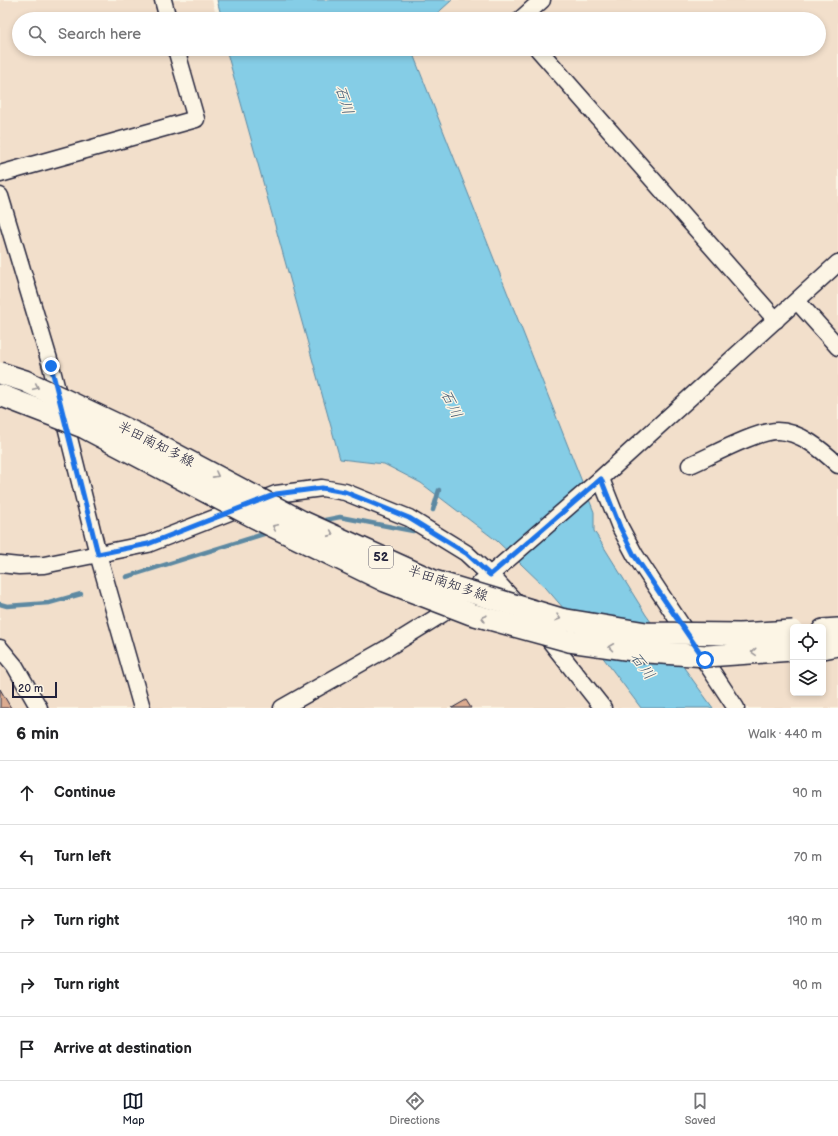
<!DOCTYPE html>
<html lang="en">
<head>
<meta charset="utf-8">
<style>
	:root { --surface:#fff; --page:#f2f2f2; --text:#202124; --muted:#757577; --line:#e0e0e0; --accent:#111827 }
	body { margin:0; font-family:"Balsamiq Sans","Klee One",sans-serif; background:var(--page); color:var(--text) }
	.controls { position:absolute; right:12px; bottom:12px; display:grid; overflow:hidden; border-radius:6px; box-shadow:0 2px 6px #0003 }
	.controls button { width:36px; height:36px; display:grid; place-items:center; padding:0; border:0; border-bottom:1px solid var(--line); background:var(--surface); color:var(--text); font:20px sans-serif }
	.scale { position:absolute; left:12px; bottom:10px; width:45px; box-sizing:border-box; padding-left:4px; border:2px solid #22223b; border-top:0; font-size:11px; line-height:14px; white-space:nowrap; color:#22223b; -webkit-text-stroke:3px #fcf5e5; paint-order:stroke }
	.stop { position:absolute; width:12px; height:12px; margin:-9px; border:3px solid #1a73e8; border-radius:50%; background:#fff }
	.stop.end { background:#1a73e8; border-color:#fff; box-shadow:0 1px 4px #0008 }
	.list { margin:0; padding:0; list-style:none }
	h2 { display:flex; justify-content:space-between; align-items:center; height:52px; margin:0; padding:0 16px; font-size:17px }
	h2 small { font-size:13px; font-weight:400; color:var(--muted) }
	.list li { display:grid; grid-template-columns:26px 1fr auto; gap:12px; align-items:center; box-sizing:border-box; height:64px; padding:0 16px; border-top:1px solid var(--line) }
	.list b { display:block; font-size:15px; white-space:nowrap }
	.list em { font-size:13px; font-style:normal; color:var(--muted) }
	.icon { flex:none; width:22px; height:22px; fill:none; stroke:currentColor; stroke-width:2; stroke-linecap:round; stroke-linejoin:round }
	.map { position:relative; flex:none; width:838px; height:708px; overflow:hidden }
	.search { position:absolute; background:var(--surface); box-shadow:0 2px 6px #0003; left:12px; right:12px; top:12px; height:44px; display:flex; align-items:center; gap:10px; box-sizing:border-box; padding:0 14px; border-radius:22px; color:var(--muted); font-size:15px }
	.sheet { height:372px; background:var(--surface) }
	nav { display:flex; justify-content:space-around; align-items:center; box-sizing:border-box; height:56px; border-top:1px solid var(--line); background:var(--surface); font-size:11px; color:var(--muted) }
	nav a { display:grid; justify-items:center; gap:2px }
	nav .on { color:var(--accent) }
	.map>svg:first-child { display:block }
	.built { fill:#f2dfcb; fill-rule:evenodd }
	.water { fill:#85cde6; stroke:#5d89a2 }
	.lines { fill:none; stroke-linecap:round; stroke-linejoin:round }
	.stream { stroke:#5d89a2; stroke-width:4.5 }
	.building { fill:#dcab8f; stroke:#22223b }
	.minor-casing { stroke:#22223b; stroke-width:19 }
	.major-casing { stroke:#22223b; stroke-width:24 }
	.minor { stroke:#fcf5e5; stroke-width:16 }
	.major { stroke:#fcf5e5; stroke-width:21 }
	.major-bridge-casing { stroke:#22223b; stroke-width:24; stroke-linecap:butt }
	.major-bridge { stroke:#fcf5e5; stroke-width:21 }
	.oneway { stroke:#9a9698 }
	.route { stroke:#1a73e8; stroke-width:5 }
	.labels { text-anchor:middle; dominant-baseline:central; stroke-width:3; stroke-linejoin:round; paint-order:stroke }
	.shield { fill:#fcf5e5; stroke:#63616e; stroke-width:1 }
	.shield-label { font-size:13px; font-weight:bold; fill:#22223b }
	.street-label { font-size:14px; fill:#22223b; stroke:#fcf5e5 }
	.water-label { font-size:15px; font-style:italic; fill:#40556e; stroke:#fcf5e5 }
</style>
</head>
<body>
<div class="map">
<svg width="838" height="708" viewBox="0 0 838 708">
	<rect width="100%" height="100%" fill="#fcf5e5"/>
	<filter id="ink" filterUnits="userSpaceOnUse"><feTurbulence type="fractalNoise" baseFrequency=".025" numOctaves="2"/><feDisplacementMap in="SourceGraphic" scale="8" xChannelSelector="R" yChannelSelector="G"/><feConvolveMatrix kernelMatrix="1 2 1 2 8 2 1 2 1" color-interpolation-filters="sRGB"/></filter>
	<g filter="url(#ink)">
		<g class="built">
			<path d="M0,0H212L217,19H19V49H226L340,459L384,464L421,483L497,541L546,588L583,631L641,708H0Z"/>
			<path d="M451,0H838V708H713L646,615L593,531L594,512L411,49H819V19H430ZM793,627H823V693H793Z"/>
		</g>
		<g class="water">
			<path d="M217,0H452L431,19H222Z"/>
			<path d="M226,49H411L594,512V531L646,615L713,708H641L583,631L546,588L497,541L421,483L384,464L340,459Z"/>
		</g>
		<g class="lines">
			<g class="stream">
				<path d="M433,510L439,490"/>
				<path d="M320,521L340,517L413,531"/>
				<path d="M126,577L270,532"/>
				<path d="M0,604L7,606L49,603L81,594"/>
			</g>
		</g>
		<g class="building">
			<path d="M0,689L11,708H0Z"/>
			<path d="M466,700L471,708H452Z"/>
		</g>
		<g class="lines">
			<g class="minor-casing">
				<g id="minor">
					<path d="M163,0L168,19"/>
					<path d="M521,19L542,0"/>
					<path d="M538,49L776,320"/>
					<path d="M0,174L196,119L176,49"/>
					<path d="M0,196L51,366L98,554L142,708"/>
					<path d="M797,301L838,347"/>
					<path d="M690,465C711,456 756,431 777,431C800,431 822,450 838,465"/>
					<path d="M601,479L620,527L635,555L736,708"/>
					<path d="M0,564L19,566L44,565L148,544L276,494L322,488L345,492L409,518L466,553L497,582L521,608"/>
					<path d="M543,632L603,708"/>
					<path d="M0,648L15,666L39,708"/>
					<path d="M282,708L384,650L442,614L490,575L598,481L838,263"/>
				</g>
			</g>
			<g class="major-casing">
				<g id="major">
					<path d="M823,630L838,629"/>
					<path d="M823,648L838,645"/>
				</g>
			</g>
			<use href="#minor" class="minor"/>
			<use href="#major" class="major"/>
			<g class="major-bridge-casing">
				<g id="major-bridge">
					<path d="M0,373L25,381L139,435L301,521L434,581L561,619L646,633L740,634L793,631"/>
					<path d="M0,395L83,427L254,517L385,581L471,614L569,641L647,652L707,656L793,650"/>
				</g>
			</g>
			<use href="#major-bridge" class="major-bridge"/>
		</g>
		<defs><path id="oneway-chevron" d="M-2-3.5L2.5 0L-2 3.5" fill="none" stroke-width="1.6" stroke-linecap="round" stroke-linejoin="round"/></defs>
		<g class="oneway">
			<use href="#oneway-chevron" transform="translate(36 387) rotate(25)"/>
			<use href="#oneway-chevron" transform="translate(216 475) rotate(28)"/>
			<use href="#oneway-chevron" transform="translate(275 527) rotate(-154)"/>
			<use href="#oneway-chevron" transform="translate(331 534) rotate(24)"/>
			<use href="#oneway-chevron" transform="translate(484 618) rotate(-164)"/>
			<use href="#oneway-chevron" transform="translate(558 618) rotate(15)"/>
			<use href="#oneway-chevron" transform="translate(611 647) rotate(-172)"/>
			<use href="#oneway-chevron" transform="translate(754 652) rotate(176)"/>
		</g>
	</g>
	<g class="lines" filter="url(#ink)">
		<path class="route" d="M51,366L98,554L148,544L276,494L322,488L345,492L409,518L466,553L490,575L601,479L620,527L634,555L705,660"/>
	</g>
	<g class="labels">
		<rect class="shield" x="369" y="546" width="24" height="22" rx="3"/>
		<g class="shield-label">
			<text x="381" y="557">52</text>
		</g>
		<g class="street-label">
			<text transform="translate(156 444) rotate(27)">半田南知多線</text>
			<text transform="translate(448 583) rotate(19)">半田南知多線</text>
		</g>
		<g class="water-label">
			<text transform="translate(344 100) rotate(73)">石川</text>
			<text transform="translate(451 404) rotate(64)">石川</text>
			<text transform="translate(642 666) rotate(53)">石川</text>
		</g>
	</g>
</svg>
<div class="controls">
<button><svg class="icon" aria-label="locate" viewBox="0 0 24 24"><circle cx="12" cy="12" r="6"/><path d="M12 2v4M12 18v4M2 12h4M18 12h4"/></svg></button>
<button><svg class="icon" aria-label="layers" viewBox="0 0 24 24"><path d="M12 4l9 5-9 5-9-5zM3 14l9 5 9-5"/></svg></button>
</div>
<div class="scale">20 m</div>
<div class="stop" style="left:705px;top:660px"></div>
<div class="stop end" style="left:51px;top:366px"></div>
<div class="search"><svg class="icon" aria-label="search" viewBox="0 0 24 24"><circle cx="10" cy="10" r="6"/><path d="M15 15l6 6"/></svg>Search here</div>
</div>
<section class="sheet">
<h2>6 min<small>Walk · 440 m</small></h2>
<ul class="list">
<li><svg class="icon" aria-label="ahead" viewBox="0 0 24 24"><path d="M12 20V5M6 11l6-6 6 6"/></svg><div><b>Continue</b></div><em>90 m</em></li>
<li><svg class="icon" aria-label="left" viewBox="0 0 24 24"><path d="M17 20v-9H6M10 6l-5 5 5 5"/></svg><div><b>Turn left</b></div><em>70 m</em></li>
<li><svg class="icon" aria-label="right" viewBox="0 0 24 24"><path d="M7 20v-9h11M14 6l5 5-5 5"/></svg><div><b>Turn right</b></div><em>190 m</em></li>
<li><svg class="icon" aria-label="right" viewBox="0 0 24 24"><path d="M7 20v-9h11M14 6l5 5-5 5"/></svg><div><b>Turn right</b></div><em>90 m</em></li>
<li><svg class="icon" aria-label="arrive" viewBox="0 0 24 24"><path d="M6 21V4h12l-3 4 3 4H6"/></svg><div><b>Arrive at destination</b></div></li>
</ul>
</section>
<nav>
<a class="on"><svg class="icon" aria-label="map" viewBox="0 0 24 24"><path d="M3 6l6-2 6 2 6-2v14l-6 2-6-2-6 2zM9 4v14M15 6v14"/></svg>Map</a>
<a><svg class="icon" aria-label="directions" viewBox="0 0 24 24"><path d="M12 3l9 9-9 9-9-9zM9 14v-3h6M13 9l2 2-2 2"/></svg>Directions</a>
<a><svg class="icon" aria-label="saved" viewBox="0 0 24 24"><path d="M7 4h10v16l-5-4-5 4z"/></svg>Saved</a>
</nav>
</body>
</html>
